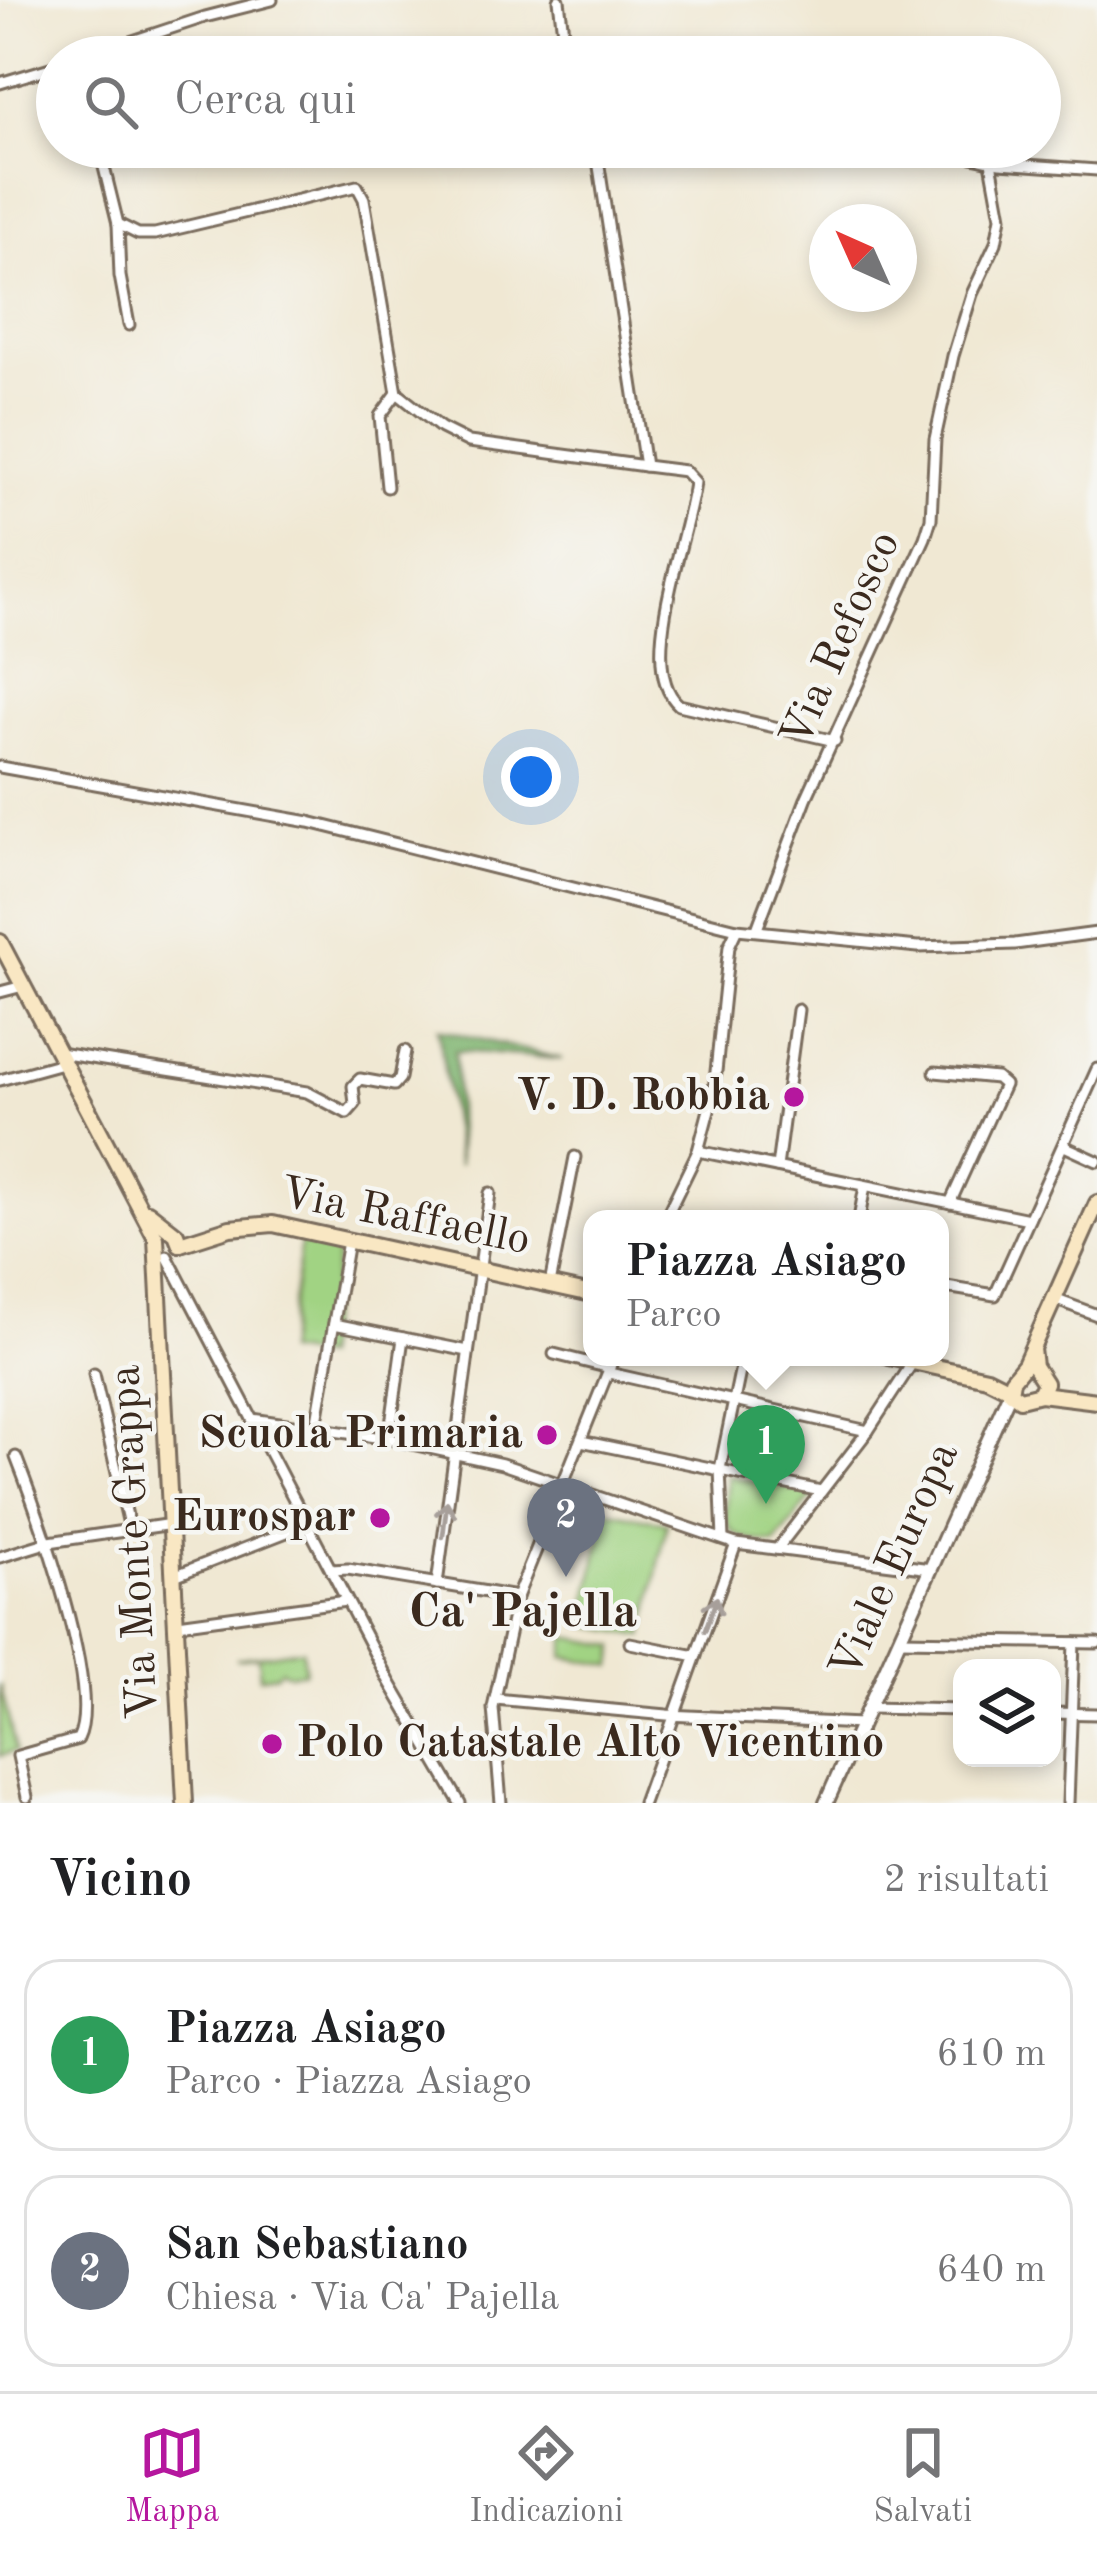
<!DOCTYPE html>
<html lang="it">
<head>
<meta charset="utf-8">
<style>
	:root { --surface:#fff; --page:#f2f2f2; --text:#202124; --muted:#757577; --line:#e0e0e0; --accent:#b5179e }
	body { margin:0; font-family:"Old Standard TT",serif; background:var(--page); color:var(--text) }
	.controls { position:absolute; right:36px; bottom:36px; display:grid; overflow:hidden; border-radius:24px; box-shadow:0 6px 18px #0003 }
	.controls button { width:108px; height:108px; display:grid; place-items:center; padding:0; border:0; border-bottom:3px solid var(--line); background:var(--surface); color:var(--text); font:60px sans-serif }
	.compass { position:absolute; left:809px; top:204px; width:108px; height:108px; border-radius:50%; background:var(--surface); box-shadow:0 6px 18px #0003; rotate:315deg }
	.you { position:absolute; left:531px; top:777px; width:42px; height:42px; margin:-30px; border:9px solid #fff; border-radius:50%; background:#1a73e8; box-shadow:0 0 0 18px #1a73e833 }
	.badge { display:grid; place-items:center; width:78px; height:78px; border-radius:50%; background:var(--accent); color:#fff; font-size:39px; font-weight:700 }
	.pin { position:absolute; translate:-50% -99px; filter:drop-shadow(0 3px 6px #0008) }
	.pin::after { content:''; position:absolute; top:63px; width:42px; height:36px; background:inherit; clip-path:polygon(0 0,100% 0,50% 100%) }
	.popup { position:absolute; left:583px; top:1210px; width:366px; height:156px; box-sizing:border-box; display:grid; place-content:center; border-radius:24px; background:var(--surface); filter:drop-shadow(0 3px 9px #0005); font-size:39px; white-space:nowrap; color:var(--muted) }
	.popup b { font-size:45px; color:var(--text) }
	.popup::after { content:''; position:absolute; left:50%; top:100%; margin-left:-24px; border:24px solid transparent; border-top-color:var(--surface) }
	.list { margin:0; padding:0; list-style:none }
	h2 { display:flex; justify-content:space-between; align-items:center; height:156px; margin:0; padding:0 48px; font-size:51px }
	h2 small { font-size:39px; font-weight:400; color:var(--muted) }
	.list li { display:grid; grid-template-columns:78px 1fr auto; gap:36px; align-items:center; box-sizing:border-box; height:192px; margin:0 24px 24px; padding:0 24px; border:3px solid var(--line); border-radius:36px }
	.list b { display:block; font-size:45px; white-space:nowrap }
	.list p { margin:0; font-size:39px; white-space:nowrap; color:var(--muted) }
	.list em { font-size:39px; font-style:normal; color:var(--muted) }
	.icon { flex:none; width:66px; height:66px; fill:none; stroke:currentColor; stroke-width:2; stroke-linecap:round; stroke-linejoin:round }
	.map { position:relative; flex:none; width:1097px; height:1803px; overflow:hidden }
	.search { position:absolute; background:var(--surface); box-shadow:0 6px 18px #0003; left:36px; right:36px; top:36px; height:132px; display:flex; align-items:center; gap:30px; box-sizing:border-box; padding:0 42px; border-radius:66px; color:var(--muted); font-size:45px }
	.sheet { height:588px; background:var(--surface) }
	nav { display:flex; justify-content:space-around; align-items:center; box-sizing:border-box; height:168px; border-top:3px solid var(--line); background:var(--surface); font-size:33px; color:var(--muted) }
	nav a { display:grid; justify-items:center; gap:6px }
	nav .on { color:var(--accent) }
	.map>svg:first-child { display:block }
	.green { fill:#a1d383; stroke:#6e7e50; stroke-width:3 }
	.forest { fill:#80b571; stroke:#5e7048; stroke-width:3 }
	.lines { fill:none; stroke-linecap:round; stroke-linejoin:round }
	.minor-casing { stroke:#7a6c5d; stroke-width:15 }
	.tertiary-casing { stroke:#7a6c5d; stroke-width:18 }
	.secondary-casing { stroke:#7a6c5d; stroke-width:20 }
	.minor { stroke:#fff; stroke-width:9 }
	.tertiary { stroke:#fff; stroke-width:12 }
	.secondary { stroke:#f9e7c3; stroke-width:14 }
	.oneway { stroke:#a79f9a }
	.poi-dot { fill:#b5179e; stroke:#f6f6f2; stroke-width:4.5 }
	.labels { text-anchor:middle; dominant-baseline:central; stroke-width:9; stroke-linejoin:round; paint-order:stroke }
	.street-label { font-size:45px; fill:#3b2a1e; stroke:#f6f6f2 }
	.poi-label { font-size:45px; font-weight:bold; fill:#3b2a1e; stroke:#f6f6f2; text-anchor:end }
	.neighbourhood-label { font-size:48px; font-weight:bold; fill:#3b2a1e; stroke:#f6f6f2 }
</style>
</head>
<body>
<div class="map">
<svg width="1097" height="1803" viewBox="0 0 1097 1803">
	<rect width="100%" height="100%" fill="#f6f6f2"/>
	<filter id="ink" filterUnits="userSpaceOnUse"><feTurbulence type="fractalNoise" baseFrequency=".00833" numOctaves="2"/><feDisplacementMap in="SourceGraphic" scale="24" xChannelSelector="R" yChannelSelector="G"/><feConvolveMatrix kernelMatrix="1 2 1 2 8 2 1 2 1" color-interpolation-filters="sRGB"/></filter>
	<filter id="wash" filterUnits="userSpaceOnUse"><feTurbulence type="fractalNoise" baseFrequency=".004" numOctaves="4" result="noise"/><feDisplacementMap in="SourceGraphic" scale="48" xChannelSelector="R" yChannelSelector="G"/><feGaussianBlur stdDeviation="2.7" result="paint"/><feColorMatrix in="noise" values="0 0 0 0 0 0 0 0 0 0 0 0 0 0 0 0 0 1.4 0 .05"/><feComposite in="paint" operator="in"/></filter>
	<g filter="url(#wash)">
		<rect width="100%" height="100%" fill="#f0e8d3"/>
		<g class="green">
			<path d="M301,1242L333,1247L337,1253L322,1357L285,1352Z"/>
			<path d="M728,1476L814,1494L775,1544C720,1537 724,1528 728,1476Z"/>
			<path d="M606,1510L667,1523L644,1636L583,1625Z"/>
			<path d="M567,1637L616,1646L613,1666L564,1657Z"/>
			<path d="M302,1649L305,1672L288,1674L281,1669L275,1675L260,1677L258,1656L236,1659Z"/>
			<path d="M0,1684L16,1751L0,1756Z"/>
		</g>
		<path class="forest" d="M438,1029L562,1059L455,1051L459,1165Z"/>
	</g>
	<g filter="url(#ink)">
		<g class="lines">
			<g class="minor-casing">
				<g id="minor">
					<path d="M559,0L566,57"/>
					<path d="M84,57L205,17L272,0"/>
					<path d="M0,83L57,66"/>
					<path d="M99,147L118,224L120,276L129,325"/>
					<path d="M596,147L645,466L685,471L695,482C690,533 634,666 679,705L835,741"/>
					<path d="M845,147L867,156L894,159L958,154L1000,163L1097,170"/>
					<path d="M118,224L138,234H155L357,186L364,199L397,393L441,428L469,442L645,466"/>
					<path d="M387,487L380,416L397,393"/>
					<path d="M0,767L309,822L737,929L918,947L1015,944L1097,933"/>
					<path d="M757,929L806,799L925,538L931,519L935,439L953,356L972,294L996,243L1001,217L991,162"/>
					<path d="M0,992L23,986"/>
					<path d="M59,1053L307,1092L347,1113L355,1104L353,1086L360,1079L394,1085L400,1078L405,1051"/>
					<path d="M935,1072L996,1078L1004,1085L950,1203"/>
					<path d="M0,1080L62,1063"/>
					<path d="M1064,1146L1097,1161"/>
					<path d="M698,1151L1029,1219"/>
					<path d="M777,1167L798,1010"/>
					<path d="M665,1219L698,1151L714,1091L729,946L737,929"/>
					<path d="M859,1219L865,1186"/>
					<path d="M167,1256L389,1681L460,1803"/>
					<path d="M550,1284L575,1157"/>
					<path d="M940,1286L995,1295L1097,1069"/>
					<path d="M1054,1299L1097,1315"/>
					<path d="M334,1324L468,1351"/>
					<path d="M554,1354L610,1368"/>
					<path d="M609,1373L868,1431"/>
					<path d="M94,1374L130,1529"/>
					<path d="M252,1419L389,1439L502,1464L736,1544L931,1569"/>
					<path d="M316,1427L348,1241"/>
					<path d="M389,1439L403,1338"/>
					<path d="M581,1441L821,1491"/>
					<path d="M16,1457C37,1511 103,1690 78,1739L18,1756L27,1797"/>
					<path d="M723,1539L720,1469L743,1357"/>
					<path d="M777,1549L868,1431L913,1362"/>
					<path d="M0,1557L49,1542L172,1524"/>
					<path d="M331,1570L348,1569L517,1597"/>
					<path d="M174,1576L307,1524"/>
					<path d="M437,1584L490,1193"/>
					<path d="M178,1624L346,1601"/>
					<path d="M900,1640L1097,1643"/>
					<path d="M630,1643L696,1656"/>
					<path d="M495,1699L667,1715L861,1724"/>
					<path d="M869,1708L962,1710"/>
					<path d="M1052,1713L1097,1714"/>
					<path d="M501,1803L493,1708L517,1597L614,1357"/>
					<path d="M643,1803L736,1544"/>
					<path d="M1068,1803L1074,1643"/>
				</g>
			</g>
			<g class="tertiary-casing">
				<path id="tertiary" d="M826,1803L1010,1392"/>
			</g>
			<g class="secondary-casing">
				<g id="secondary">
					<path d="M0,942L156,1238L185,1803"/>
					<path d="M148,1212L176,1234L180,1244"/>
					<path d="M180,1244L230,1228L273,1224L592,1294"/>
					<path d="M1032,1349L1034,1366L1045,1383L1040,1394L1020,1399L1010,1392L1012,1380L1025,1364L1097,1203"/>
					<path d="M889,1357L987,1378L1009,1389"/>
					<path d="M1040,1394L1097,1401"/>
				</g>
			</g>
			<use href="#minor" class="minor"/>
			<use href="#tertiary" class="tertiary"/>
			<use href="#secondary" class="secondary"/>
		</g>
		<defs><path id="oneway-shaft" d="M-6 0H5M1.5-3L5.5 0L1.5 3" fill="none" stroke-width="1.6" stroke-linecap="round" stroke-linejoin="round" transform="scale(3)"/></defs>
		<g class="oneway">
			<use href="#oneway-shaft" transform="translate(445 1519) rotate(-83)"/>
			<use href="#oneway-shaft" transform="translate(711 1614) rotate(-70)"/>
		</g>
	</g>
	<g class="poi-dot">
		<circle cx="794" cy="1097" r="12"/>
		<circle cx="547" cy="1435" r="12"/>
		<circle cx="380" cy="1518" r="12"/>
		<circle cx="272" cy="1744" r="12"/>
	</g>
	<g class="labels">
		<g class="street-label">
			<text transform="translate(842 640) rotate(-66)">Via Refosco</text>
			<text transform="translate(405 1218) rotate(11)">Via Raffaello</text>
			<text transform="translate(136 1542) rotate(-93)">Via Monte Grappa</text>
			<text transform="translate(896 1561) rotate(-66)">Viale Europa</text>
		</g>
		<g class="poi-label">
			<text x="770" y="1097">V. D. Robbia</text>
			<text x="523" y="1435">Scuola Primaria</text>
			<text x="356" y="1518">Eurospar</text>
			<text x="296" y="1744" text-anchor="start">Polo Catastale Alto Vicentino</text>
		</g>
		<g class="neighbourhood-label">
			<text x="523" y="1613">Ca' Pajella</text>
		</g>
	</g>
</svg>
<div class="controls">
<button><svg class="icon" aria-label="layers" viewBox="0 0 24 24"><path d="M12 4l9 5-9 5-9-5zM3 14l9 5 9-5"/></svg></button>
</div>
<svg class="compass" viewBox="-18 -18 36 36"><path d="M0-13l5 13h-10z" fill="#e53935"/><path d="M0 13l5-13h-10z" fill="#757577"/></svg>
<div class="you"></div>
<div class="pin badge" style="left:766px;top:1504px;background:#2e9e5b">1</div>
<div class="popup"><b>Piazza Asiago</b>Parco</div>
<div class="pin badge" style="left:566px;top:1577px;background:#6b7280">2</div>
<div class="search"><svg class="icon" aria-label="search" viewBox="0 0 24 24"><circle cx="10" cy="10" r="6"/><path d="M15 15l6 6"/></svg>Cerca qui</div>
</div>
<section class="sheet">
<h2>Vicino<small>2 risultati</small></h2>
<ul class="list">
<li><span class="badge" style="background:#2e9e5b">1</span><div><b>Piazza Asiago</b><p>Parco · Piazza Asiago</p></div><em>610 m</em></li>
<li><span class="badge" style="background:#6b7280">2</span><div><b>San Sebastiano</b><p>Chiesa · Via Ca' Pajella</p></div><em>640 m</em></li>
</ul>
</section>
<nav>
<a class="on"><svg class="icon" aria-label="map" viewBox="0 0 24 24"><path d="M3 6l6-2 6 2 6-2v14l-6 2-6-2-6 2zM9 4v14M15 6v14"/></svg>Mappa</a>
<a><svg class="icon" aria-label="directions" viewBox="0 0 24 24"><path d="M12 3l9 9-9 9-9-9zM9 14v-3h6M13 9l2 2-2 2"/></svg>Indicazioni</a>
<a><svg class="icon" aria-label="saved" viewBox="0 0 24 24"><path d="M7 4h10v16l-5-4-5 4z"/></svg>Salvati</a>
</nav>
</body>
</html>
